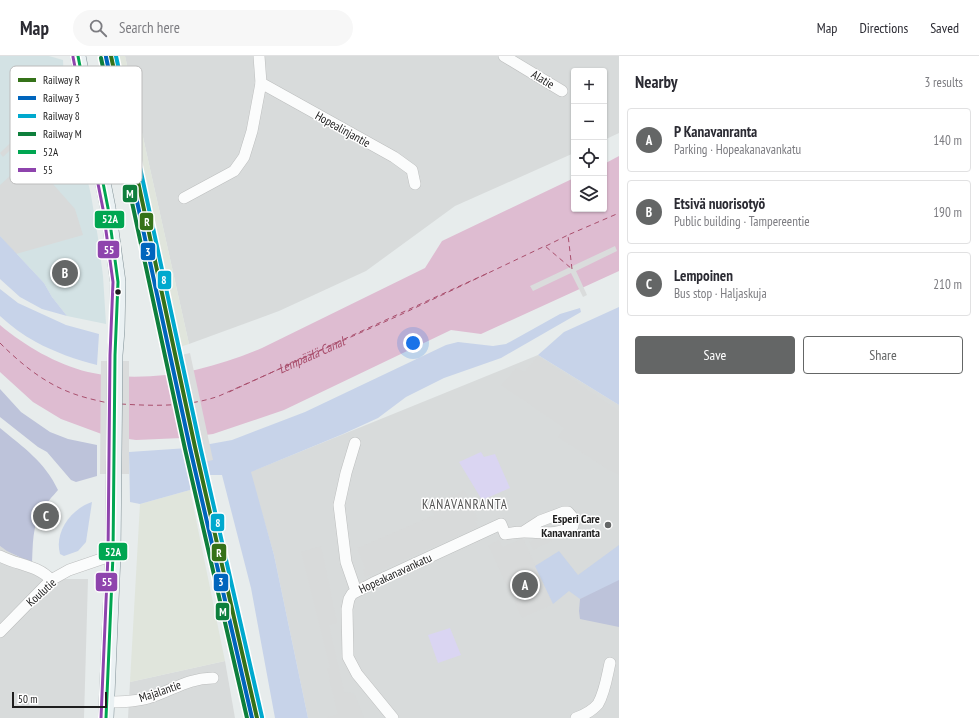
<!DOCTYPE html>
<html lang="en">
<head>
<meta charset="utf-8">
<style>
	:root { --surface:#fff; --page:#f7f7f7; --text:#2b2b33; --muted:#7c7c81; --line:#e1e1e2; --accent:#646666 }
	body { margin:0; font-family:"PT Sans Narrow",sans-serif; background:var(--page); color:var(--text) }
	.controls { position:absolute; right:12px; top:12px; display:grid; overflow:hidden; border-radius:4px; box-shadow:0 1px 3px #0004 }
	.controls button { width:36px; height:36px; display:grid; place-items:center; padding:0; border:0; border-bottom:1px solid var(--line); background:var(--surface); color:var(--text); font:20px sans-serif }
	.scale { position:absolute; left:12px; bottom:10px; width:95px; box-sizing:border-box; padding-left:4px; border:2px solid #1e1e1e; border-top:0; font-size:11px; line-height:14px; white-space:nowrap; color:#1e1e1e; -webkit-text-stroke:3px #fff; paint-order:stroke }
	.you { position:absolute; left:413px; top:287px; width:14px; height:14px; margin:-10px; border:3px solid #fff; border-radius:50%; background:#1a73e8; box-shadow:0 0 0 6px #1a73e833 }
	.badge { display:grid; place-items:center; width:26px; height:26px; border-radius:50%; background:var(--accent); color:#fff; font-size:13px; font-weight:700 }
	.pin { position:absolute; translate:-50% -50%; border:2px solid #fff; box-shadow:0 1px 4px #0006 }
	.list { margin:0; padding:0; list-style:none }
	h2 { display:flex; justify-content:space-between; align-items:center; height:52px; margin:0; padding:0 16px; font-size:17px }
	h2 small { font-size:13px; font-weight:400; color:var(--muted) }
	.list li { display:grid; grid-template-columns:26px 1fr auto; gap:12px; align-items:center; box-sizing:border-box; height:64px; margin:0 8px 8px; padding:0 8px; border:1px solid var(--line); border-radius:4px }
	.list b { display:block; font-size:15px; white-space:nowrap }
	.list p { margin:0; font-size:13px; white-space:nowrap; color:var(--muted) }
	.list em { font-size:13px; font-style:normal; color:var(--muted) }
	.actions { display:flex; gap:8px; padding:12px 16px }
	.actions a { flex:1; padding:9px 0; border:1px solid var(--accent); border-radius:4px; text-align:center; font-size:14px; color:var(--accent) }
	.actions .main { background:var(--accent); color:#fff }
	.icon { flex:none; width:22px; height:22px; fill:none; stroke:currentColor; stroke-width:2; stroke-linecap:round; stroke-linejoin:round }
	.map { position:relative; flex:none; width:619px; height:662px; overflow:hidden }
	header { display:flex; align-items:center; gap:24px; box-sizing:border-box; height:56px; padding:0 20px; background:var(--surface); border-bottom:1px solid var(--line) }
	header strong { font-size:19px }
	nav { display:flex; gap:22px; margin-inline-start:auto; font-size:14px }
	.search { width:280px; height:36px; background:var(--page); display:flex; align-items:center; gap:10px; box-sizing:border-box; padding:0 14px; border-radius:22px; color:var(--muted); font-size:15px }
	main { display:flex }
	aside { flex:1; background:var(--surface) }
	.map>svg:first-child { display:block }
	.residential { fill:#d8dbdb }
	.industrial { fill:#e0e5dc }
	.education { fill:#d3e2e4 }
	.religious { fill:#d8dada }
	.grass { fill:#c7d3e9 }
	.forest { fill:#bdc3da }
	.park { fill:#dad5f2 }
	.water { fill:#debcd1 }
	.pier { fill:#dadcdc }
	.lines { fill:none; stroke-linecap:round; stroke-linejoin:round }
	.ferry { stroke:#a94f6d; stroke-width:1; stroke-dasharray:5 4; stroke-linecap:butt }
	.minor-casing { stroke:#bcbebe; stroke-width:12 }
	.secondary-casing { stroke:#809096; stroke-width:16 }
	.minor { stroke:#fbfcfc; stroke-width:11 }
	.secondary { stroke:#eaf1f3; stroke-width:15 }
	.bus-1-casing { stroke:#fff; stroke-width:6 }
	.bus-2-casing { stroke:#fff; stroke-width:6 }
	.bus-1 { stroke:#00a651; stroke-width:3 }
	.bus-2 { stroke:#8e44ad; stroke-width:3 }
	.rail-1-casing { stroke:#fff; stroke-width:7 }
	.rail-2-casing { stroke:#fff; stroke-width:7 }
	.rail-3-casing { stroke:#fff; stroke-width:7 }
	.rail-4-casing { stroke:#fff; stroke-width:7 }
	.rail-1 { stroke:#357219; stroke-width:4 }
	.rail-2 { stroke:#0065bd; stroke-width:4 }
	.rail-3 { stroke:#00a9ce; stroke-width:4 }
	.rail-4 { stroke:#0e7f3c; stroke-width:4 }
	.bus-dot { fill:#1e1e1e; stroke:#fff; stroke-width:1.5 }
	.poi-dot { fill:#646666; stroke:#fff; stroke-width:1.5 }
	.labels { text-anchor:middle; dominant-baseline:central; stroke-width:3; stroke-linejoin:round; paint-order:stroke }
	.street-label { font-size:12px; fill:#1e1e1e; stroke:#fff }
	.poi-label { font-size:12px; font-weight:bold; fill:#1e1e1e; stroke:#fff; text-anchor:end }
	.water-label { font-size:13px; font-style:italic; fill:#a94f6d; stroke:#fff }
	.neighbourhood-label { font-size:13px; letter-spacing:1px; fill:#515151; stroke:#fff }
	.key { fill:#fff; stroke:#bcbcbc; stroke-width:1 }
	.key-label { font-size:11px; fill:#1e1e1e }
	.line-badge { stroke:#fff; stroke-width:1.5 }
	.badge-label { font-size:11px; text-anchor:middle; font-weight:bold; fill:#fff }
</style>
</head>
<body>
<header>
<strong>Map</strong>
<div class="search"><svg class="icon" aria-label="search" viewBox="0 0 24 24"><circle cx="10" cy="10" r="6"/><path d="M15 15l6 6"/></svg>Search here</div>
<nav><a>Map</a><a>Directions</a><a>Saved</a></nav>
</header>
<main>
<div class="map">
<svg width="619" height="662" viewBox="0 0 619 662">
	<rect width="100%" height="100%" fill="#e7ecec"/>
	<g class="residential">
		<path d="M125,0H619V77L604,84V15H574V97L455,150L366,215L279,255L189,288Z"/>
		<path d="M538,299L619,349V662H308L274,499L250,416Z"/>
		<path d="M0,490L22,503L45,512L64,523H88L84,662H0Z"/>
		<path d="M225,605L235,662H128L130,626Z"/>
	</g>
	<g class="industrial">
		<path d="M102,0H125L189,288L164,296Z"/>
		<path d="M190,434L225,605L130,626L140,448Z"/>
	</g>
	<path class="education" d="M0,0H49L63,4L64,24L91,139L98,182L103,220L106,268L67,260L52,241L44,227L0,180Z"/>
	<g class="religious">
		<path d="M37,61L41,64L3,101L0,97Z"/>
		<path d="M30,102L75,153L83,179L16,198L0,180V129Z"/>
		<path d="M538,300L619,355V419L607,413L558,381L564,372L501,329L517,311L524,316Z"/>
		<path d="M464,434L478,464L475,465L478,471L365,521L363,514L366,513L357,492L434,459L430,450Z"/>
		<path d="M548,477L552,485L533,494L529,486Z"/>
		<path d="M523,482L553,548L522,562L488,489L499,484L503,491Z"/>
		<path d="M321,490L337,567L329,569L344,636L354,637L364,662H325L338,658L327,613L330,612L301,496Z"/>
	</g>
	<g class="grass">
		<path d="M0,180L44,227L52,241L67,260L42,253L20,241L0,223Z"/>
		<path d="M0,233L18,247L66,269L99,278L97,309C77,304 54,296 36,286C23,279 11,270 0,260Z"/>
		<path d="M619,251V349L538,299L564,276Z"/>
		<path d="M580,252L581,256L501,302L444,322L406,341L378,362L343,378L251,416L274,499L308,662H275L251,532L222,419H191L190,434L140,448L130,446L129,396L188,392L232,384L305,356L446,289L458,286L493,290L506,288L560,258Z"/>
		<path d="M92,446L86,486L78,495L64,500L60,498C54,476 71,453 92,446Z"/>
		<path d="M619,489V526L580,543L569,535L553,548L535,510L559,495L578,519Z"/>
	</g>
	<g class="forest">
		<path d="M0,333L21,356L50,376L68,383L97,389V420L76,426L71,424L47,396L38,391L0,361Z"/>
		<path d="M0,372C23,391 45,406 58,434C53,440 46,447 42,454C32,470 33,489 32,507L7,495L0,490Z"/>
		<path d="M619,524V571L580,563L579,555L580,543Z"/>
	</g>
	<g class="park">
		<path d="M481,396L484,401L495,398L510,432L482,444L459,406Z"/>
		<path d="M450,572L461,599L438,607L428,579Z"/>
	</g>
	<path class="water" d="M619,100V215L481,278L451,274L284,354L213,378L182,382L136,384L107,380L61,363L33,346L0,316V269C25,290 56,308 88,316C96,318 106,319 115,320C166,324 215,312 262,292L425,212L442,185L574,122V153H604V108Z"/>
	<g class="pier">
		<path d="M615,190L617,195L576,215L587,239L583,241L571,217L533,235L530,230Z"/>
		<path d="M190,297L213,404L191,409L169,302Z"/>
		<path d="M101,305H129V418H100Z"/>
	</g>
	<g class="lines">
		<g class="ferry">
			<path d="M546,190L568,179"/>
			<path d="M572,213L568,179L619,157"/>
			<path d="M0,287C20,307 43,326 69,336C81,341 95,344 108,347"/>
			<path d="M229,336L488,217"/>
			<path id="s1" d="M121,348C154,350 188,351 219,340L400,259L545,190L572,213"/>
		</g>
		<g class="minor-casing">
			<g id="minor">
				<path d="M259,0L261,27L394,101L412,114L415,128"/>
				<path d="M504,0L562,35"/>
				<path d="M184,142L234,115L244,101L252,75L261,27"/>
				<path d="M355,387L346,417L339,449L346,506L356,535"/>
				<path d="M0,500C17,509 38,509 51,524"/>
				<path d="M0,576L51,524L69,514L113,499"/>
				<path d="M107,646C120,646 135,646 148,642C172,635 187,622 213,622"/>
				<path d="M393,662L357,618L348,601L347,553L349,543L352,538L373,527L501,468L505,478C511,477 518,476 524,476C542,476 557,480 573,470L574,463L568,456H564L540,465L523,476"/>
				<path d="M576,662C584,659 593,654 598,648C605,636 607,620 610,607"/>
			</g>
		</g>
		<g class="secondary-casing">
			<path id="secondary" d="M78,0L108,152L118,226L117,274L115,299L113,499L106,662"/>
		</g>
		<use href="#minor" class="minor"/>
		<use href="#secondary" class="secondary"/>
		<g class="bus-1-casing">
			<path id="bus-1" d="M78,0L108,152L118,226L115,299L113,499L106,662"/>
		</g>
		<g class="bus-2-casing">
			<path id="bus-2" d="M73,1L103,153L113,226L110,299L108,499L101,662"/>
		</g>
		<use href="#bus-1" class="bus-1"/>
		<use href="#bus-2" class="bus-2"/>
		<g class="rail-1-casing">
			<path id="rail-1" d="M111,0L195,391L257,662"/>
		</g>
		<g class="rail-2-casing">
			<path id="rail-2" d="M106,1L190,392L252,662"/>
		</g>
		<g class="rail-3-casing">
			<path id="rail-3" d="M116,0L200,390L262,661"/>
		</g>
		<g class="rail-4-casing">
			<path id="rail-4" d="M101,2L185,393L247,662"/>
		</g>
		<use href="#rail-1" class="rail-1"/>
		<use href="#rail-2" class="rail-2"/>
		<use href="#rail-3" class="rail-3"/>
		<use href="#rail-4" class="rail-4"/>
	</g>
	<circle class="bus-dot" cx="118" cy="236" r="3.5"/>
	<circle class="poi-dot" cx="608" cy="469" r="4"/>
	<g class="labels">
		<g class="street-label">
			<text transform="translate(543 23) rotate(31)">Alatie</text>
			<text transform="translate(343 73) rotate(29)">Hopealinjantie</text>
			<text transform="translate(395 517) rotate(-25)">Hopeakanavankatu</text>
			<text transform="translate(41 536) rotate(-42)">Koulutie</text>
			<text transform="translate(160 635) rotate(-19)">Majalantie</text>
		</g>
		<g class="poi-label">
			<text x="600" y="462">Esperi Care<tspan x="600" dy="14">Kanavanranta</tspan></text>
		</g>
		<g class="water-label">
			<text stroke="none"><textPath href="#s1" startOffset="200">Lempäälä Canal</textPath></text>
		</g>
		<g class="neighbourhood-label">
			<text x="465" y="448">KANAVANRANTA</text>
		</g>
	</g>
	<rect x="10" y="10" width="132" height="118" rx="6" class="key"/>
	<rect x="18" y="22" width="18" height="4" fill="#357219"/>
	<rect x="18" y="40" width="18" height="4" fill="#0065bd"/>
	<rect x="18" y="58" width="18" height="4" fill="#00a9ce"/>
	<rect x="18" y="76" width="18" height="4" fill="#0e7f3c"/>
	<rect x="18" y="94" width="18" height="4" fill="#00a651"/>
	<rect x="18" y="112" width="18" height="4" fill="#8e44ad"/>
	<g class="key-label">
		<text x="43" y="28">Railway R</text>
		<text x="43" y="46">Railway 3</text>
		<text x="43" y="64">Railway 8</text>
		<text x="43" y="82">Railway M</text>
		<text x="43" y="100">52A</text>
		<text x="43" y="118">55</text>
	</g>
	<g class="line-badge">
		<rect x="122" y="128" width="16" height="19" rx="4" fill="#0e7f3c"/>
		<rect x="94" y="154" width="31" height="19" rx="4" fill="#00a651"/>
		<rect x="139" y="156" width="15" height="19" rx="4" fill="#357219"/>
		<rect x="97" y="184" width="23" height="19" rx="4" fill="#8e44ad"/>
		<rect x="140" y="186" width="16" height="19" rx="4" fill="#0065bd"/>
		<rect x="157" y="214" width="15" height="20" rx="4" fill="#00a9ce"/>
		<rect x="210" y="457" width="15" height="19" rx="4" fill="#00a9ce"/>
		<rect x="98" y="486" width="30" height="19" rx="4" fill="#00a651"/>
		<rect x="211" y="487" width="16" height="19" rx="4" fill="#357219"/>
		<rect x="95" y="516" width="23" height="20" rx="4" fill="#8e44ad"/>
		<rect x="213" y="517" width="16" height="19" rx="4" fill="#0065bd"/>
		<rect x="215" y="546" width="15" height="19" rx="4" fill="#0e7f3c"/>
	</g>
	<g class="badge-label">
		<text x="130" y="142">M</text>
		<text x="110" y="167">52A</text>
		<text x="147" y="170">R</text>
		<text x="109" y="198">55</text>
		<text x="148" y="200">3</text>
		<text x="164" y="228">8</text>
		<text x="218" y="471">8</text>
		<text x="113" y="500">52A</text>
		<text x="219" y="501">R</text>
		<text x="107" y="530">55</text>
		<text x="221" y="530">3</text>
		<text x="223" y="560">M</text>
	</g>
</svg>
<div class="controls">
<button>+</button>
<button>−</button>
<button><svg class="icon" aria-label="locate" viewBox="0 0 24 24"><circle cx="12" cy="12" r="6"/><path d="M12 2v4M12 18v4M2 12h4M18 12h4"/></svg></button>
<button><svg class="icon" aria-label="layers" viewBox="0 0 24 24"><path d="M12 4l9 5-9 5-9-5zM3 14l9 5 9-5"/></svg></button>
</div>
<div class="scale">50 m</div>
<div class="you"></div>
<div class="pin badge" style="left:525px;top:529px">A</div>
<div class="pin badge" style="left:65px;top:217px">B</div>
<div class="pin badge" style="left:46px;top:460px">C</div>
</div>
<aside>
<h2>Nearby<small>3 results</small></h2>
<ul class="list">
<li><span class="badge">A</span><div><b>P Kanavanranta</b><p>Parking · Hopeakanavankatu</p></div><em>140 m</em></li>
<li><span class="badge">B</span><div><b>Etsivä nuorisotyö</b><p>Public building · Tampereentie</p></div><em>190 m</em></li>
<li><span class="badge">C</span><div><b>Lempoinen</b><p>Bus stop · Haljaskuja</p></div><em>210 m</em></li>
</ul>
<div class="actions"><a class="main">Save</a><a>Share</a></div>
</aside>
</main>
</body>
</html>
